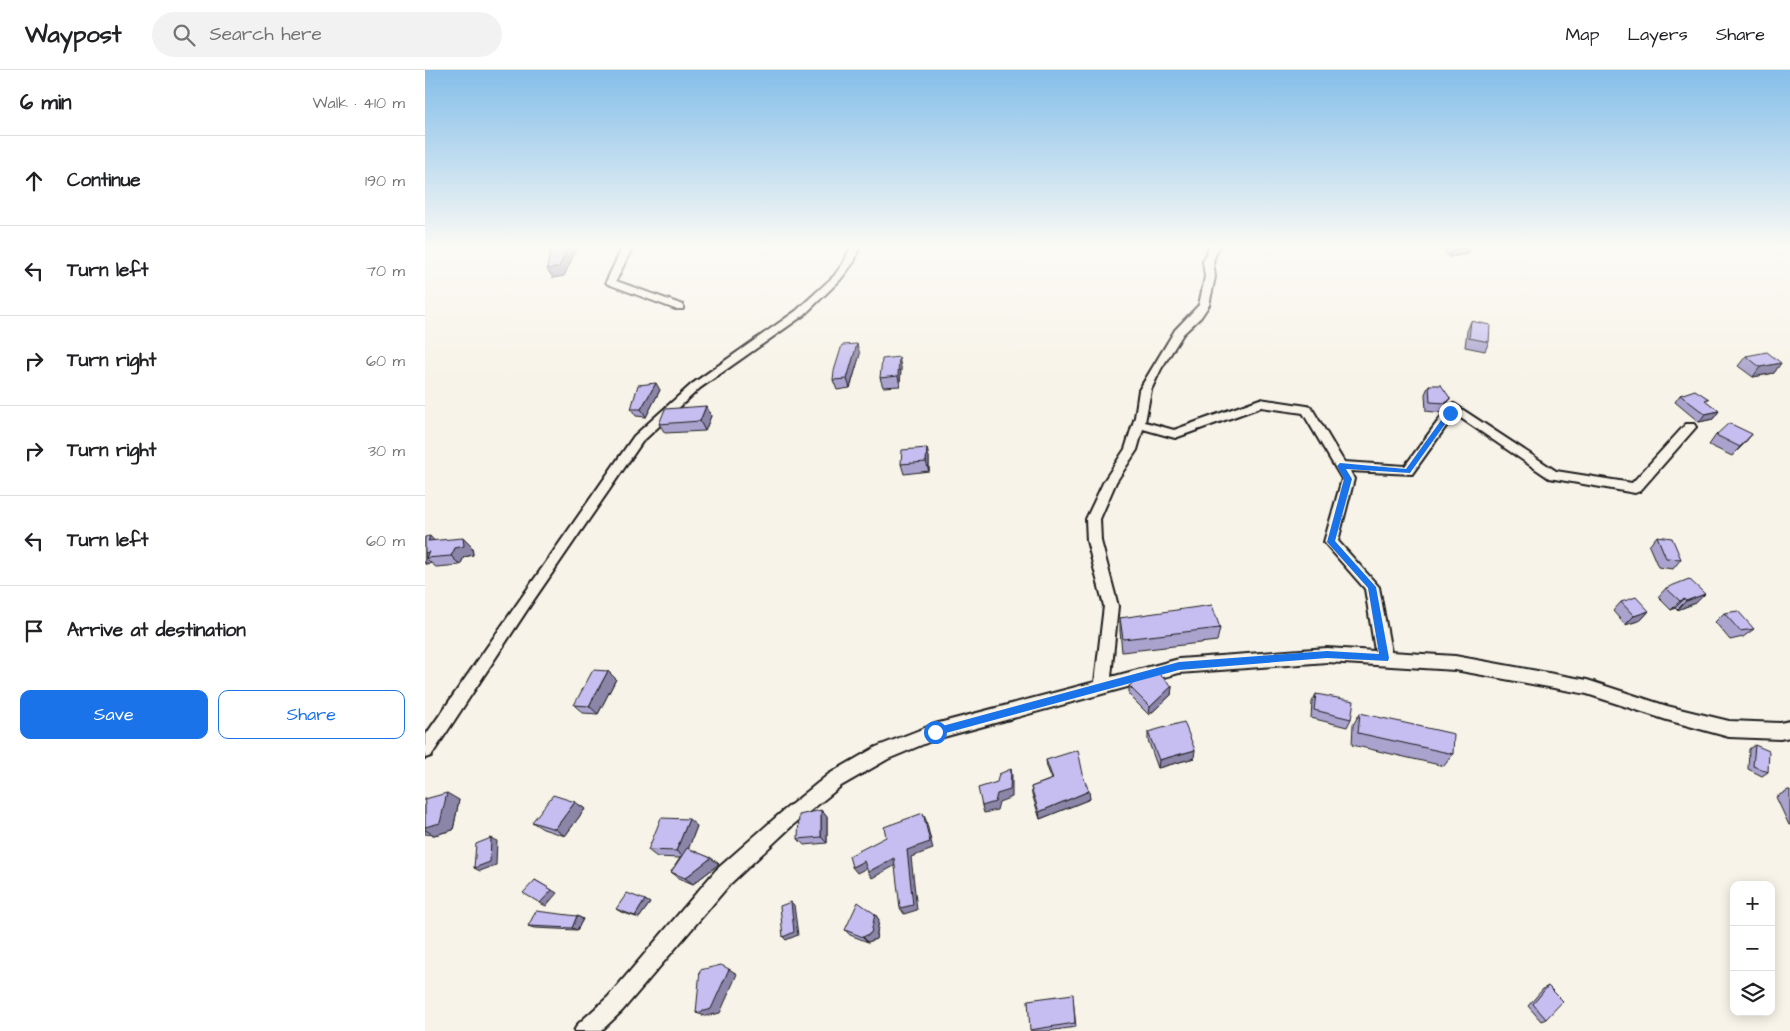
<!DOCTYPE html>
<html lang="en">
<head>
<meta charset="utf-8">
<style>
	:root { --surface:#fff; --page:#f2f2f2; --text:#202124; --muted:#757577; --line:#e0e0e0; --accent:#1a73e8 }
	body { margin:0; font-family:"Architects Daughter",sans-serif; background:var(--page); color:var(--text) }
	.controls { position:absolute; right:15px; bottom:15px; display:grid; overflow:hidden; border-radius:10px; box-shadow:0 2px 12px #0003 }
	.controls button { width:45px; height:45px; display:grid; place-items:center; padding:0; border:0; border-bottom:1px solid var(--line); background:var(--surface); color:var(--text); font:25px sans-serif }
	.stop { position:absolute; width:15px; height:15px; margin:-11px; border:4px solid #1a73e8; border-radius:50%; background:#fff }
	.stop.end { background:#1a73e8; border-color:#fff; box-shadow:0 1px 5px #0008 }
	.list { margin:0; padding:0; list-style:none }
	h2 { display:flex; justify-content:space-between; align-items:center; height:65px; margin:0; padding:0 20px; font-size:21px }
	h2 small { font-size:16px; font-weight:400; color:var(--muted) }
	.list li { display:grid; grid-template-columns:32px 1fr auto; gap:15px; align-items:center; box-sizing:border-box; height:90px; padding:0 20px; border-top:1px solid var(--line) }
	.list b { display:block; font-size:19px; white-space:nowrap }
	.list em { font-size:16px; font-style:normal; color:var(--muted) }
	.actions { display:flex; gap:10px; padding:15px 20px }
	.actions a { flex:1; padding:11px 0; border:1px solid var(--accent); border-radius:10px; text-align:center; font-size:18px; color:var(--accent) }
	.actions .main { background:var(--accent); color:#fff }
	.icon { flex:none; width:28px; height:28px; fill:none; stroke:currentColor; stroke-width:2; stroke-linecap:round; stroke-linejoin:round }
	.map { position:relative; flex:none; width:1365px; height:961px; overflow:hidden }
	header { display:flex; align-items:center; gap:30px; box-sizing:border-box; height:70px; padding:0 25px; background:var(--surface); border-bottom:1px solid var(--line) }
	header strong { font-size:24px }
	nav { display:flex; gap:28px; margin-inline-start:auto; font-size:18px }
	.search { width:350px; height:45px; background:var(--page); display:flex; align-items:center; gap:12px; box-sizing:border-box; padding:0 18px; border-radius:28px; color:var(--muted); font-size:19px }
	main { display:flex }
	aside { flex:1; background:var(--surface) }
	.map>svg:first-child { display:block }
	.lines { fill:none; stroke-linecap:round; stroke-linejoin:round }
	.minor-casing { stroke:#1c1c1c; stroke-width:4 }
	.minor { fill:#f7f3e8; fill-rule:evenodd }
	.wall { fill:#aaa3ce; stroke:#1c1c1c }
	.shaded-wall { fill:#8b85a8; stroke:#1c1c1c }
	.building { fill:#c6bef0; stroke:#1c1c1c }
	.route { fill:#1a73e8 }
</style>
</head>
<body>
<header>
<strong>Waypost</strong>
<div class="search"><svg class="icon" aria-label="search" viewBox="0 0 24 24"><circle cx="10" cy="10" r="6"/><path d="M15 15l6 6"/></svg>Search here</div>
<nav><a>Map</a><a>Layers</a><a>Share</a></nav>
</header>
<main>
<aside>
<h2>6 min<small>Walk · 410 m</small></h2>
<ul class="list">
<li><svg class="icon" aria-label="ahead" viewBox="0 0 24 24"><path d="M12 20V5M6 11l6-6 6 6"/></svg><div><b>Continue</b></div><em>190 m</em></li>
<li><svg class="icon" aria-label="left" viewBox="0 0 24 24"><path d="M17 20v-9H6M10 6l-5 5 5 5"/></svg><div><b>Turn left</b></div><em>70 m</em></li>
<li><svg class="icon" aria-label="right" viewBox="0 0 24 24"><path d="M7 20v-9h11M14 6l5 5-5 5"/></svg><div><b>Turn right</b></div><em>60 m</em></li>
<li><svg class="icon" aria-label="right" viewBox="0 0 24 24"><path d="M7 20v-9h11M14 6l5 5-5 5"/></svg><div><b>Turn right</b></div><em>30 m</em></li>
<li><svg class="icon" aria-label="left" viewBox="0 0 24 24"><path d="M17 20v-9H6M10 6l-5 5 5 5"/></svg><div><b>Turn left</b></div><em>60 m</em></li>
<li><svg class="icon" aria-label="arrive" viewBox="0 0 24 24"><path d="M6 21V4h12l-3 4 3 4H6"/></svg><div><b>Arrive at destination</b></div></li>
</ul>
<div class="actions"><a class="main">Save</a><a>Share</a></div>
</aside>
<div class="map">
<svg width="1365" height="961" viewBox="0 0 1365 961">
	<rect width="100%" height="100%" fill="#f7f3e8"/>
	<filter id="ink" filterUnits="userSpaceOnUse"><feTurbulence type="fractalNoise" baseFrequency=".02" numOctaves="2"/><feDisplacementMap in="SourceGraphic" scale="10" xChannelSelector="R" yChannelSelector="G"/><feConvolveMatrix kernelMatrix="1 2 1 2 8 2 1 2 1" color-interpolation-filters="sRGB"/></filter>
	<g filter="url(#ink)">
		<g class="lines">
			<g class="minor-casing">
				<g id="minor">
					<path d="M198,176H208L191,211L258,235V239H250L183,214L181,212Z"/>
					<path d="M426,176H435L429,192L415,210L379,245L275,318L217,372L108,531L6,686L0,688V666L209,366L267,314L371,241L409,206L419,192Z"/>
					<path d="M785,176H794L788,191L790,207L784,235L776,247L758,264L736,299L726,320L720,352L749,360L835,329L882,336L886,337L919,392L980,396L1025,335L1029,334L1131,401L1207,413L1261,354H1269L1271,357L1215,421L1210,423L1124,408L1030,344L987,404L925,401L929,409L913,471L954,517L966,582L1030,586L1162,610L1242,636L1304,651L1355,653L1365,651V667L1355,669L1304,667L1242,650L1162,624L1030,600L902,592L754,603L511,669L463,689L416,716L369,754L305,814L197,941L176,961H149L153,954L183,927L291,800L357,742L404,704L451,677L510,654L670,612L679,536L662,471L661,449L679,411L700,379L710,347L714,320L750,260L774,235L780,207L778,191ZM836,337L878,343L917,409L899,472L940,519L950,581L902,578L754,589L686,607L693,536L676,471L675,449L691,412L712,380L718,359L750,368Z"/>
				</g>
			</g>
			<use href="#minor" class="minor"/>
		</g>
		<g class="wall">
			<path d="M1016,176H1046L1043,184L1024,187L1015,177Z"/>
			<path d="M1046,251L1064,272L1060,281L1040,277L1042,261Z"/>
			<path d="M435,284L425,318L412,320L408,310Z"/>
			<path d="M1321,286L1356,293L1349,303L1328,307L1313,296Z"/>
			<path d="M476,297L475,316L458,317L455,308Z"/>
			<path d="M1004,315L1025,328L1021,337L1017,343L1001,341L1000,324Z"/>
			<path d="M235,320L221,347L211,346L206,339Z"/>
			<path d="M1255,325L1282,332L1294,341L1288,349L1274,352L1250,332Z"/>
			<path d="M281,336L286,346L280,361L240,363L234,354Z"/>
			<path d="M1291,365L1319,374L1307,386L1284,375Z"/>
			<path d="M504,387V401L479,404L476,394Z"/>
			<path d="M1232,466L1256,489L1248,499L1233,497L1224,476Z"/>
			<path d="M0,467L9,471L47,477L48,485L39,487L35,495L11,497L6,493L0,494Z"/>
			<path d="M1241,518L1280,524L1271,533L1252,540L1250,538L1246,540L1233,527Z"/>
			<path d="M1196,532L1224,541L1216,550L1200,555L1188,541Z"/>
			<path d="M1299,543L1329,559L1318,567L1305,570L1290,552Z"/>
			<path d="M695,548L795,558L792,571L697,582L695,561Z"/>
			<path d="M183,601L191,609L173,644L158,643L149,635Z"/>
			<path d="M704,616H747L746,625L724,645L704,625Z"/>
			<path d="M891,624L926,649L922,657L886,648L887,632Z"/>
			<path d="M935,643L1028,684L1019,696L927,675L928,655Z"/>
			<path d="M723,662L769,688L733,698L723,670Z"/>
			<path d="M1330,675L1343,702L1337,706L1323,699L1324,679Z"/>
			<path d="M621,690L659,709L665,729L615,749L607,724L606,717L627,709L622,697Z"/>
			<path d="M1363,720H1365V755H1364L1351,727Z"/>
			<path d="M0,729L34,730L28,760L9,765L0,764Z"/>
			<path d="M150,732L160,739L140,766L118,759L107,752Z"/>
			<path d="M396,740L402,747V773L379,775L373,769Z"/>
			<path d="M272,756L263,779L286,788L294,794L268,814L254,808L246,802L255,788L232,787L223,780Z"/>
			<path d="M220,830L225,833L214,848L196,842L191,839Z"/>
			<path d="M450,844L454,850L451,869L443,872L425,865L420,860Z"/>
			<path d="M152,846L158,849L152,860L109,858L103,856Z"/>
			<path d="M1123,916L1121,949L1116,951L1103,936L1118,919Z"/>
			<path d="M648,928L651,957L623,961H606L605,960Z"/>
		</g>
		<g class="shaded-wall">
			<path d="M144,176H153L139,206L128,208L122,199Z"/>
			<path d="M1042,176H1046L1043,184L1024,187L1028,177Z"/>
			<path d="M432,274L435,284L425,318L422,309Z"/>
			<path d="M474,287L476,297L475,316L473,306Z"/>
			<path d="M1356,293L1349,303L1328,307L1335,297Z"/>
			<path d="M231,313L235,320L221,347L216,339Z"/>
			<path d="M1025,328L1021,337L1017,343L1021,333Z"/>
			<path d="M281,336L286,346L280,361L275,351Z"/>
			<path d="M1294,341L1288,349L1274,352L1280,344Z"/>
			<path d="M1327,364L1319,374L1307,386L1315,377Z"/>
			<path d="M502,378L504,387V401L501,392Z"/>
			<path d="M5,466L14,476L3,471Z"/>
			<path d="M38,468L47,477L48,485L39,487L35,495L26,486L30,478Z"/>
			<path d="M4,482L1,488L6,493L0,494V483Z"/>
			<path d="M1280,524L1271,533L1252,540L1261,531Z"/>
			<path d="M1259,529L1250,538L1246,540L1255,531Z"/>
			<path d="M1224,541L1216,550L1200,555L1209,546Z"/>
			<path d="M183,601L191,609L173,644L164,636Z"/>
			<path d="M747,616L746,625L724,645L725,637Z"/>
			<path d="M770,680L769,688L733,698L734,690Z"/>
			<path d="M586,699L587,706V727L574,732L572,740L559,743L557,736L572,724Z"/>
			<path d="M664,721L665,729L615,749L614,742Z"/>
			<path d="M22,723L34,730L28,760L9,765L0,760V757Z"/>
			<path d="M150,732L160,739L140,766L130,759Z"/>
			<path d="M396,740L402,747V773L396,767Z"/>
			<path d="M498,743L501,750L508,779L486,787L492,840L479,844L475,838L482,780Z"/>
			<path d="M264,749L272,756L260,788L251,781Z"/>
			<path d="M66,768L72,771L71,795L55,801L49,798Z"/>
			<path d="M286,788L294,794L268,814L260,808Z"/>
			<path d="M469,788L473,794L447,808L443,802Z"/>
			<path d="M439,791L444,797L432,803L427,797Z"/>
			<path d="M110,810L132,823L121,836L115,833Z"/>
			<path d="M220,830L225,833L214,848L210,846Z"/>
			<path d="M366,832L369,835L373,865L361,870L358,867Z"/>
			<path d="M450,844L454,850L451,869L443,872L438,867Z"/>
			<path d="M152,846L158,849L152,860L147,858Z"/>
			<path d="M304,899L312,904L295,943L280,946L271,943Z"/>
		</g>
		<g class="building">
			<path d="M126,176H144L134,197L122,199Z"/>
			<path d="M1026,176H1042L1028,177Z"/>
			<path d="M1046,251L1065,255L1064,272L1044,268Z"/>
			<path d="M432,274L422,309L408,310L409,301L417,275Z"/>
			<path d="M1342,282L1356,293L1335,297L1321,286Z"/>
			<path d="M474,287L473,306L455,308L457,289Z"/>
			<path d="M231,313L216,339H206L213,315Z"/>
			<path d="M1004,315H1016L1025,328L1021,333L1005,332Z"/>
			<path d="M1270,320L1284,329L1280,330L1294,341L1280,344L1255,325Z"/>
			<path d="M281,336L275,351L234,354L240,339Z"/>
			<path d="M1304,353L1327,364L1315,377L1291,365Z"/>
			<path d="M502,378L501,392L476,394L477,380Z"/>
			<path d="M5,466L3,471L38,468L39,476L30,478L26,486L1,488L4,482L0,483V467Z"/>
			<path d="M1232,466L1247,468L1256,489L1241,488Z"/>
			<path d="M1264,509L1280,524L1261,531L1259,529L1255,531L1241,518Z"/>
			<path d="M1211,527L1224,541L1209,546L1196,532Z"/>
			<path d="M787,535L795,558L698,569L695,548Z"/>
			<path d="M1313,541L1329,559L1315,561L1299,543Z"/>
			<path d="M168,600L183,601L164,636L149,635Z"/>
			<path d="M733,603L747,616L725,637L704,616L719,606Z"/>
			<path d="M891,624L929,631L926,649L889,640Z"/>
			<path d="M935,643L1029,664L1028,684L933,663Z"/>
			<path d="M759,652L770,680L734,690L723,662Z"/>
			<path d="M1330,675L1344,681L1343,702L1328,696Z"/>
			<path d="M653,680L659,709L664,721L614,742L606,717L628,709L621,690Z"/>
			<path d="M586,699L585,720L572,724L570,732L557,736L553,718L572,712L574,704Z"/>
			<path d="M22,723L15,753L0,757V729Z"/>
			<path d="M128,725L150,732L130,759L107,752Z"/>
			<path d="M396,740V767L373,769L374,745Z"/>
			<path d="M498,743L505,772L482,780L488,835L475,838L469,788L443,802L439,791L427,797L424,786L461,767L459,757Z"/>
			<path d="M236,748L264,749L251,781L223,780Z"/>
			<path d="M66,768L65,792L49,798L51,774Z"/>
			<path d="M262,778L286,788L260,808L246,802Z"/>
			<path d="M110,810L127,820L115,833L98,823Z"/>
			<path d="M202,823L220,830L210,846L191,839Z"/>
			<path d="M366,832L369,862L358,867L355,836Z"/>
			<path d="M433,832L450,844L446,863L438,867L420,860Z"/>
			<path d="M111,841L152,846L147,858L103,856Z"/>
			<path d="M296,895L304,899L286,939L271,943L275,900Z"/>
			<path d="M1123,916L1138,931L1121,949L1108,934Z"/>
			<path d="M648,924L650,953L605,960L603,930Z"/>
		</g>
	</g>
	<linearGradient id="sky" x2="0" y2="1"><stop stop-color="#84beea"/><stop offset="0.57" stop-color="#fbfaf5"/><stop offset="1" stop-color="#fbfaf5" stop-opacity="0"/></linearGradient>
	<rect width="1365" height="310" fill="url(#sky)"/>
	<path class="route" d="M1025,341L1028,343L985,403L921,399L927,409L910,471L951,517L964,588L963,591L902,588L754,600L510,666L506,665V659L510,658L754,592L902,581L954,584L943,518L902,472L919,409L912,396L915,393L981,399L1022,342Z"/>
</svg>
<div class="controls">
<button>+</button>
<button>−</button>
<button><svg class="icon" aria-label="layers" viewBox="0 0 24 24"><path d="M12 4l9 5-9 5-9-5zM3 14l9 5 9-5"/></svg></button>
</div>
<div class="stop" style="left:510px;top:662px"></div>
<div class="stop end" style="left:1025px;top:343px"></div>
</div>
</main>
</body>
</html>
